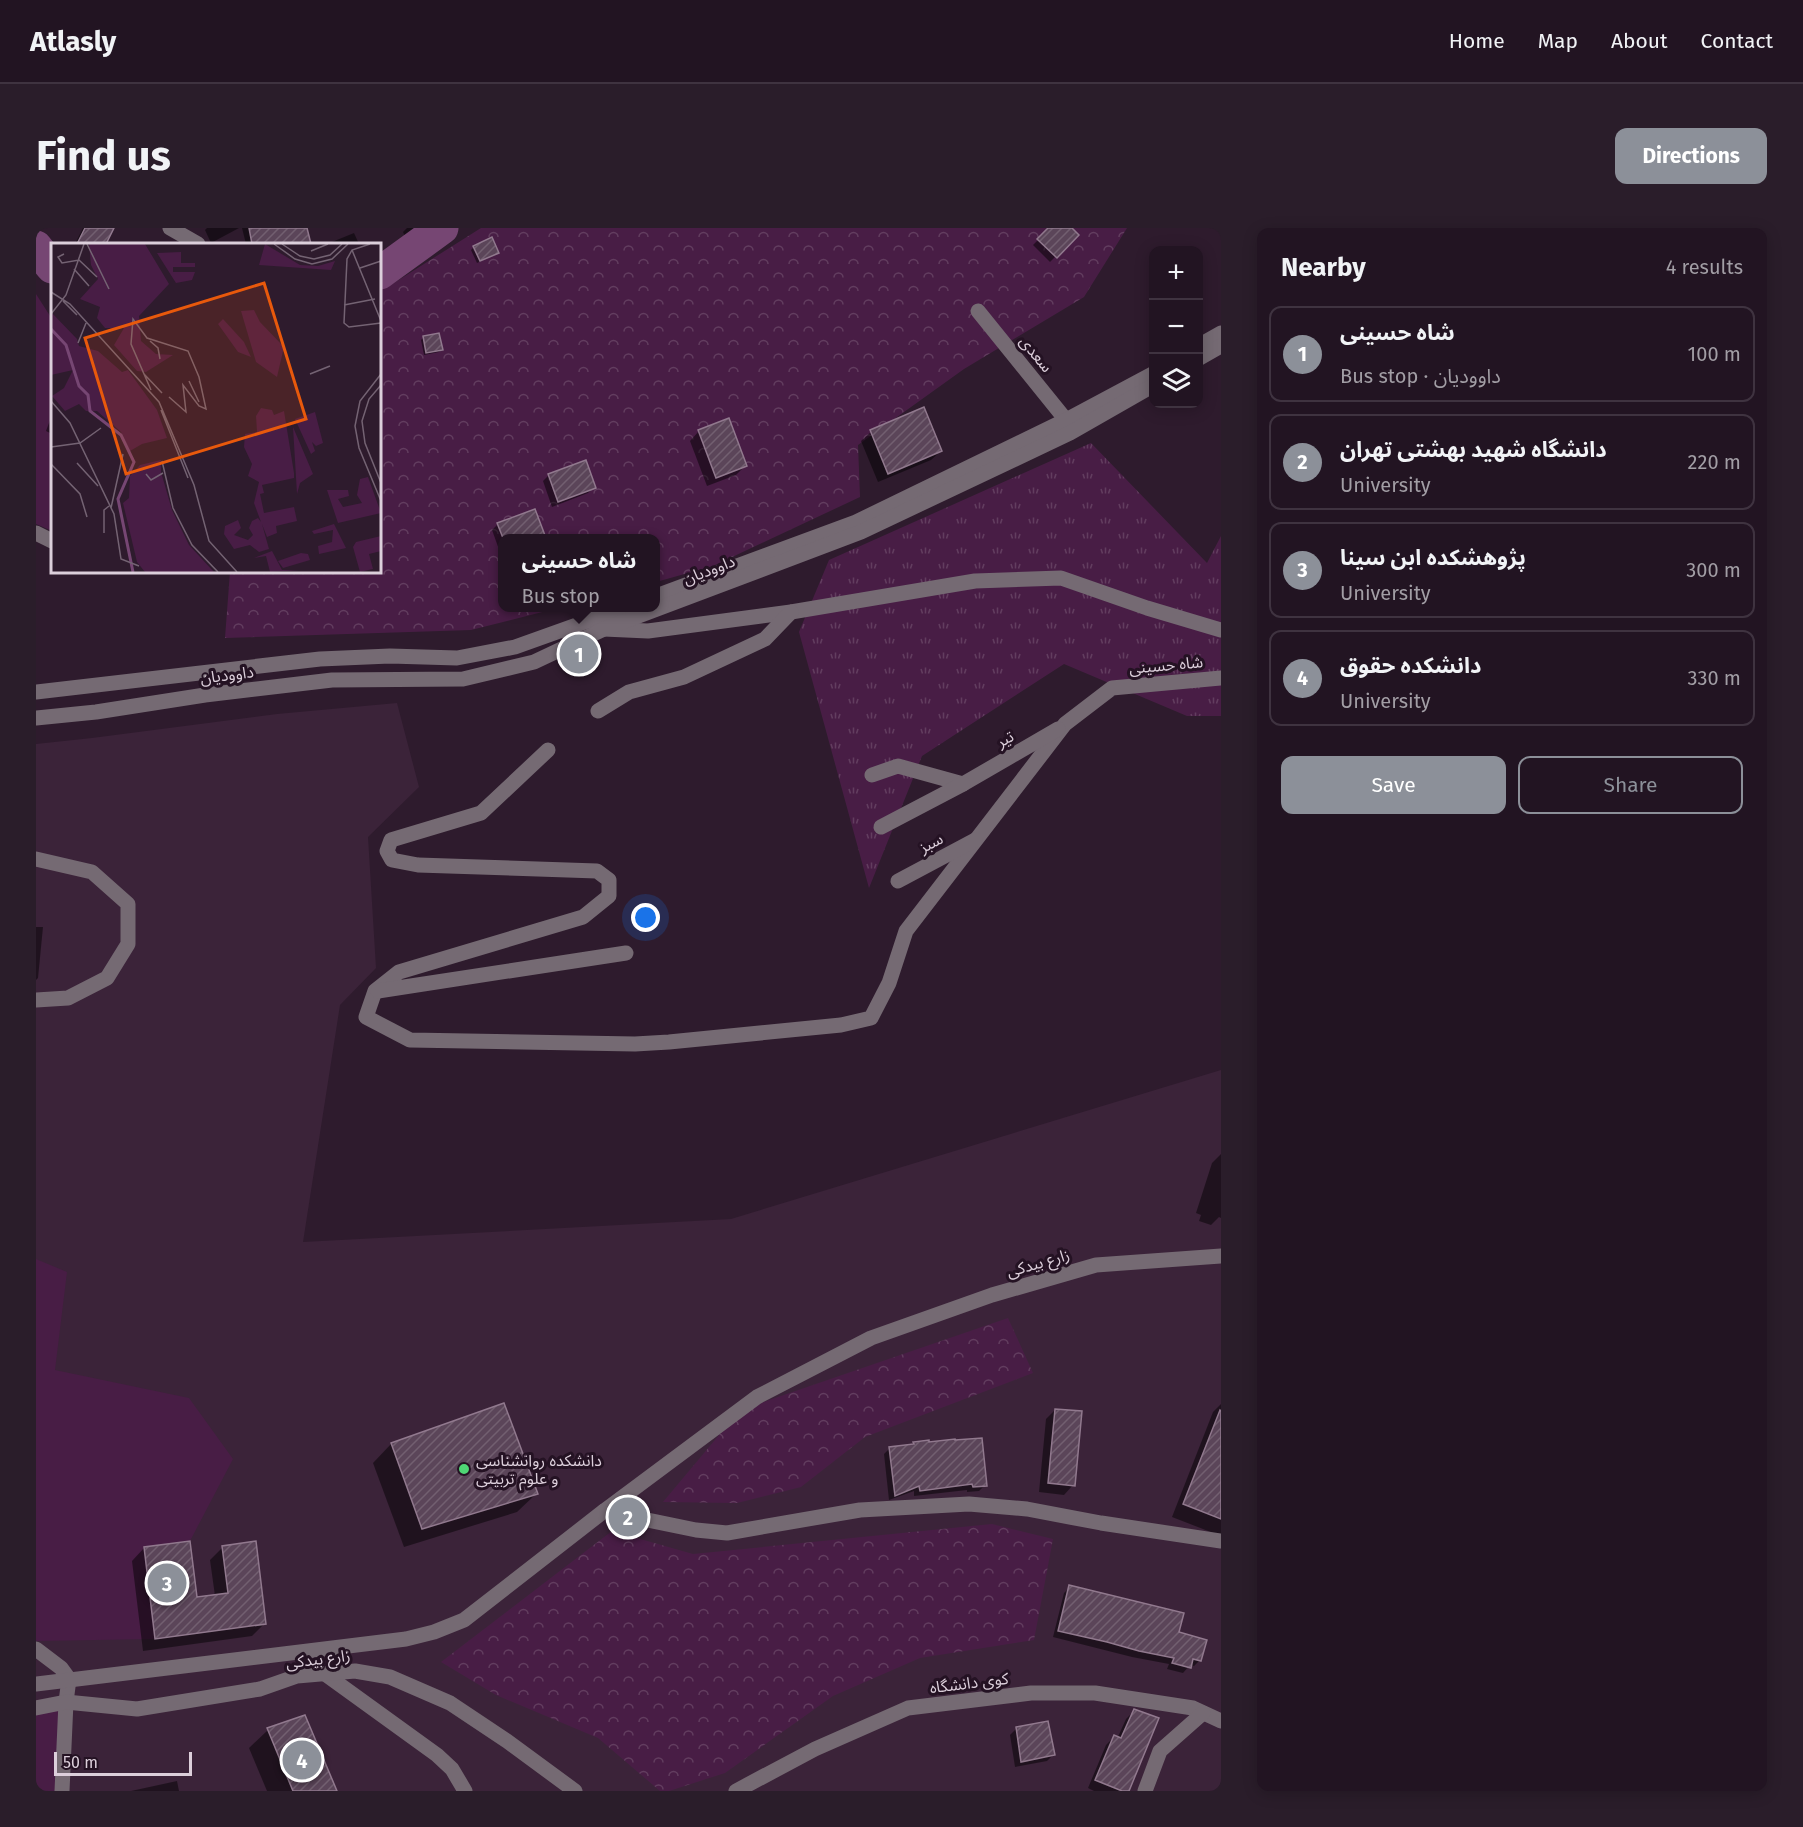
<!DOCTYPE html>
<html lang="en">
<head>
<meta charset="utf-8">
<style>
	:root { --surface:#221422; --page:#2a1d2a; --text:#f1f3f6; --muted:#a29ea5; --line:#3f3340; --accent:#8c9099 }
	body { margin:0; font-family:"Fira Sans","Noto Sans Arabic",sans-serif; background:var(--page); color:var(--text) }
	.controls { position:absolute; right:18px; top:18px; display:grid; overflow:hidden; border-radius:12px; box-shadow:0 3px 15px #0003 }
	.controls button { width:54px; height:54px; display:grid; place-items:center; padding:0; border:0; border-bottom:2px solid var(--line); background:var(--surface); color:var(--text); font:30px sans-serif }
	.scale { position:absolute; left:18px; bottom:15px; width:138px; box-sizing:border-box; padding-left:6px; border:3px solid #dccfdb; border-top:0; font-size:16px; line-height:21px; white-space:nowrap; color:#dccfdb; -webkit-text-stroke:4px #241223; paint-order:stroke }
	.you { position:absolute; left:610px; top:690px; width:21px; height:21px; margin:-15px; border:4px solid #fff; border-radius:50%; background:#1a73e8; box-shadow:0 0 0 9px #1a73e833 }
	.badge { display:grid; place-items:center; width:39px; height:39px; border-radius:50%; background:var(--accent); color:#fff; font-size:20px; font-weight:700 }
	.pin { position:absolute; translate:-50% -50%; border:3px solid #fff; box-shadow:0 2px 6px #0006 }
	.popup { position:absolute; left:462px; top:306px; width:162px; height:78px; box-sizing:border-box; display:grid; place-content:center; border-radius:12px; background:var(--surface); filter:drop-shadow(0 2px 4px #0005); font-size:20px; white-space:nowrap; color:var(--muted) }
	.popup b { font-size:22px; color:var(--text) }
	.popup::after { content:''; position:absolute; left:50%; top:100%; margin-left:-12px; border:12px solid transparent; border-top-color:var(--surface) }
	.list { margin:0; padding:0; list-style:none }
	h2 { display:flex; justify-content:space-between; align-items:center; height:78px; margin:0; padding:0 24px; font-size:26px }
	h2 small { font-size:20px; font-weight:400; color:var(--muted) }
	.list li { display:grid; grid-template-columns:39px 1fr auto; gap:18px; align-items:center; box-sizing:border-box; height:96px; margin:0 12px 12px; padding:0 12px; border:2px solid var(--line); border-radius:12px }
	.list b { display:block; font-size:22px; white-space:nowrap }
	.list p { margin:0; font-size:20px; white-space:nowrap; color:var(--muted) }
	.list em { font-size:20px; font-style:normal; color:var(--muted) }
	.actions { display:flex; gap:12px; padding:18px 24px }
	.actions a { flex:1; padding:14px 0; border:2px solid var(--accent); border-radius:12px; text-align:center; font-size:21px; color:var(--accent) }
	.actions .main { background:var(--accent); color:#fff }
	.icon { flex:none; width:33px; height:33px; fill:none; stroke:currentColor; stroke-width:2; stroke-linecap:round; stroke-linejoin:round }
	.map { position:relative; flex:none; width:1185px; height:1563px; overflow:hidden; border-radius:12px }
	header { display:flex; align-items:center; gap:36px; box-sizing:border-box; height:84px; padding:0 30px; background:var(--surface); border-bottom:2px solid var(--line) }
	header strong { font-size:28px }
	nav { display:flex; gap:33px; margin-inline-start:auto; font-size:21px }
	.intro { display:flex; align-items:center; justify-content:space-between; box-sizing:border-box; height:144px; padding:0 36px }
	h1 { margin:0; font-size:42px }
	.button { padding:15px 27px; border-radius:12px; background:var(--accent); color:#fff; font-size:21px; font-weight:700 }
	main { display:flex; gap:36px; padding:0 36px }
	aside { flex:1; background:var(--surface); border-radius:12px; box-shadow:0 3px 15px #0003 }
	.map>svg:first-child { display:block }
	.built { fill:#3b2339 }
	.grass { fill:url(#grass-tufts) }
	.forest { fill:url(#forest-crowns) }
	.garden { fill:#481d45 }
	.shadow { fill:#0007 }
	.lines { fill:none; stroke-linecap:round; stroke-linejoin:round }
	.river { stroke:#764673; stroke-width:33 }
	.building { fill:url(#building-hatch); stroke:#91798e; stroke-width:1.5 }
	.minor { stroke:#756a73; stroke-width:15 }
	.poi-dot { fill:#4fd675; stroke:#241223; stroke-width:2 }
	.labels { text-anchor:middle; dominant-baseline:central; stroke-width:6; stroke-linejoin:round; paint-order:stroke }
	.street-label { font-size:16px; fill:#dccfdb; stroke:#241223 }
	.poi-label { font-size:16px; fill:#dccfdb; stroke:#241223; text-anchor:start }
	.inset-river { fill:none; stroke:#764673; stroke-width:3 }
	.inset-road { fill:none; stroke:#746373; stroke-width:1.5 }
	.view { fill:#e8590c; fill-opacity:0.15; stroke:#e8590c; stroke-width:3 }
	.inset-edge { fill:none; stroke:#dccfdb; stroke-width:3 }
</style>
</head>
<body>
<header>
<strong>Atlasly</strong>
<nav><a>Home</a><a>Map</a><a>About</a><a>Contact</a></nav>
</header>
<div class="intro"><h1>Find us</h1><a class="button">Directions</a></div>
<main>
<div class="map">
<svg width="1185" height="1563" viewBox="0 0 1185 1563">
	<defs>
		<pattern id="grass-tufts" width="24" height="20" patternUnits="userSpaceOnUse" patternTransform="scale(1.5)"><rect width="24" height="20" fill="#481d45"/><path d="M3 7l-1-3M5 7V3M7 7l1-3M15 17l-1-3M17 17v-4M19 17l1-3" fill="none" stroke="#623d5f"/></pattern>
		<pattern id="forest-crowns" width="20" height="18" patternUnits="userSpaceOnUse" patternTransform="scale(1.5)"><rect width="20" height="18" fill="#481d45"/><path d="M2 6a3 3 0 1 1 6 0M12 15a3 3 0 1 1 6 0" fill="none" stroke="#623d5f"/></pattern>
		<pattern id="building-hatch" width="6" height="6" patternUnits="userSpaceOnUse" patternTransform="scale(1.5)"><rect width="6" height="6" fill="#5b4559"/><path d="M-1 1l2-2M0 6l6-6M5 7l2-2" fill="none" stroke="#725f70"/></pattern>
	</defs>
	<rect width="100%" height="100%" fill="#2e1b2d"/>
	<path class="built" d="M361,475L383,559L332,609L340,740L304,777L267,1014L695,991L1185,842V1563H0V516L56,510L241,486Z"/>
	<path class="grass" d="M1055,215L1171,335L1185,308V488H1151L1028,436L886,528L833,660L763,404L793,332Z"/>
	<g class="forest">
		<path d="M445,0H1091L1048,69L928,141L822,217L824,269L677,338L620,354V310H466V380H522L435,402L189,410L194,344H344V61L350,60Z"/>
		<path d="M972,1090L997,1145L829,1209L765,1259L701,1275L627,1274L704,1182Z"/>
		<path d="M956,1296L1017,1311L998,1412L884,1430L797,1468L689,1545L633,1563H624L562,1510L460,1467L405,1434L576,1303L657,1326Z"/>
	</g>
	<g class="garden">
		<path d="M0,66L16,91V303L0,296Z"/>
		<path d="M0,1031L31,1044L19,1142L153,1170L197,1231L154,1313L108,1319L119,1411L0,1413Z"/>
		<path d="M30,1474L26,1563H0V1478Z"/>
	</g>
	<g class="shadow">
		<path d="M47,0H76L68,16H39Z"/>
		<path d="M171,0H203L175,15L169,2Z"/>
		<path d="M206,0H270L273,16H210Z"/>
		<path d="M371,0H402L395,7L372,16L367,4Z"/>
		<path d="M1014,0H1034L1041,7L1014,34L997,17Z"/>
		<path d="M318,5L323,16H291Z"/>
		<path d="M438,19L461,25L441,35L435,22Z"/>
		<path d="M388,109L405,122L403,124L388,127L385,112Z"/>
		<path d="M887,181L905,223L895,232L842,254L825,213L835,204Z"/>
		<path d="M16,187V206L10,203Z"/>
		<path d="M663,203L710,237L700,247L671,258L654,213Z"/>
		<path d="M513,247L558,259L552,265L516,279L507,253Z"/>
		<path d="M462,296L507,308L504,310H466V327H465L456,302Z"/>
		<path d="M0,699H7L2,750L0,752Z"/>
		<path d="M1185,926V990L1183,989L1175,997L1163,993L1165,987L1160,985L1176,935Z"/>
		<path d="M1185,1176V1308L1136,1289L1177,1184Z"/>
		<path d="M467,1177L500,1266L481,1284L368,1319L337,1235L355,1216Z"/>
		<path d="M1019,1182L1037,1257L1028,1267L1003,1264L1010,1191Z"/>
		<path d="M878,1216L949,1257L943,1263L931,1264V1262L878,1268V1263L853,1272L848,1226L854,1220L876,1218Z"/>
		<path d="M187,1319L228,1396L216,1408L107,1423L96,1333L108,1320L160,1371L179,1368L174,1332Z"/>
		<path d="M1034,1359L1141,1405L1164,1432L1158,1438L1154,1437L1147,1445L1131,1441L1133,1436L1096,1429L1017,1409L1028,1365Z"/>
		<path d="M1098,1483L1091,1563H1058L1052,1560L1070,1517L1078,1509L1081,1511L1090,1491Z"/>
		<path d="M980,1501L1017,1527L1011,1533L979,1539L974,1507Z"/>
		<path d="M232,1502L299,1563H231L213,1520Z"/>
		<path d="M141,1553L143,1563H95Z"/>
	</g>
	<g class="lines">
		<g class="river">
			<path d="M0,19L16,39"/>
			<path d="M344,45L406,0"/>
		</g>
	</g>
	<g class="building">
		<path d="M49,0H78L70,16H41Z"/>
		<path d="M213,0H271L275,16H216Z"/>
		<path d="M1012,0H1036L1043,7L1021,30L1001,11Z"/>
		<path d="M456,9L463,25L444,33L437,18Z"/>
		<path d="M403,105L407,122L390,125L387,108Z"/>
		<path d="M888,179L906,223L852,246L834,202Z"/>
		<path d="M693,190L711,238L680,250L662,202Z"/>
		<path d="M550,232L560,260L522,274L512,246Z"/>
		<path d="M499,281L510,310H467L461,295Z"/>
		<path d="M468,1175L502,1266L386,1301L355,1215Z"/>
		<path d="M1019,1181L1046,1183L1039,1258L1012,1255Z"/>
		<path d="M1184,1182L1185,1183V1291L1147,1276Z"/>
		<path d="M946,1210L951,1258L937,1259L936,1256L884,1263L883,1258L859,1268L853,1219L878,1216L877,1214L893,1212V1214L919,1211V1212Z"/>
		<path d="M154,1313L161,1369L192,1365L186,1318L220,1313L230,1396L119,1411L108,1319Z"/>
		<path d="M1033,1357L1148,1385L1143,1404L1171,1412L1165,1433L1157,1431L1155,1440L1136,1435L1138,1430L1103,1423L1071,1414L1022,1403Z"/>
		<path d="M1098,1481L1123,1490L1093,1563H1086L1059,1552L1078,1507L1085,1510Z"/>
		<path d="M269,1487L301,1563H257L231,1500Z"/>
		<path d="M1012,1493L1019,1527L985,1534L980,1499Z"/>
	</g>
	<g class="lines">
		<g class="minor">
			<path d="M134,0L162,16"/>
			<path d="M942,83L1030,192"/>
			<path d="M1162,118L1185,105"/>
			<path d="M1162,131L1185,118"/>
			<path d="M0,305L16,313"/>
			<path d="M620,368L820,294L1030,192L1118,145"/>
			<path d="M561,389L568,401L612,403L755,384L939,353L1025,350L1111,380L1185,402"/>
			<path d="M0,464L284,431L354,428L421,430L479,419L588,380"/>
			<path d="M562,483L593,464L648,449L729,411L755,384"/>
			<path d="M0,490L60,484L169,467L296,452L427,451L498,434L568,401L825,304L1034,205L1118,157"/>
			<path d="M512,522L445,585L355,612L351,623L356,632L382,637L561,643L573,652V668L547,689L363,744L339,763L330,789L374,812L599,816L633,814L805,797L835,790L853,755L870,703L1029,496L1076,460L1185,450"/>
			<path d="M836,547L862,538L927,556L1022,501"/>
			<path d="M845,599L927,556"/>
			<path d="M0,631L56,644L92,676V716L71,750L32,770L0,772"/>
			<path d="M862,653L939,612"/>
			<path d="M342,763L590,725"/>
			<path d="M1185,1028L1060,1037L956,1067L835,1110L721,1169L568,1283L660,1302L691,1305L824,1282L933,1276L991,1281L1065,1295L1185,1313"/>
			<path d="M0,1421L25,1440L33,1451L30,1474L26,1563"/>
			<path d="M289,1446L401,1527L416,1541L429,1563"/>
			<path d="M0,1456L370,1411L398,1404L428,1392L568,1283"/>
			<path d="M0,1480L30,1474L101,1481L224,1461L261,1448L319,1443L354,1449L414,1475L471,1513L539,1563"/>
			<path d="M700,1563L779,1521L872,1480L995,1465H1059L1157,1480L1185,1493"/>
			<path d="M1109,1563L1124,1523L1167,1485"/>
		</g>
	</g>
	<circle class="poi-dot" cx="428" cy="1241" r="6"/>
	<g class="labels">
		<g class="street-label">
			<text transform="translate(1000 126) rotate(51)">سعدی</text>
			<text transform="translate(673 342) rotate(-21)">داوودیان</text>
			<text transform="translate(1130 437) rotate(-5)">شاه حسینی</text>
			<text transform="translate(191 447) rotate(-7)">داوودیان</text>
			<text transform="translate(969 511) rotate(-30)">تیر</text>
			<text transform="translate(895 615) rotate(-28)">سبز</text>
			<text transform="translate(1002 1035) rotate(-16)">زارع بیدکی</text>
			<text transform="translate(282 1431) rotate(-7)">زارع بیدکی</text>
			<text transform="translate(933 1455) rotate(-7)">کوی دانشگاه</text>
		</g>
		<g class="poi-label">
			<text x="440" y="1232">دانشکده روانشناسی<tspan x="440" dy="18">و علوم تربیتی</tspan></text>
		</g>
	</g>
	<g transform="translate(15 15)">
		<rect width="330" height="330" fill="#2e1b2d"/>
		<path d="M38,1H94L118,41L88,73L90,98L105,111L122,112L95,129L86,128L63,102L73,85H54L46,75L49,64L29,56L47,36L40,22Z" fill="#481d45"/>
		<path d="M203,67L209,79L233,104L226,134L205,119L190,68ZM0,69L26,96L28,103L47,108L71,129L77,127L106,167L116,195L91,201L79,208L70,189L46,168H35L28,161L14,168L1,153L13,145L22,127L0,132ZM172,76L193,99L200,114L187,109L167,81ZM242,184L262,231L249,240L246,251Z" fill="#481d45"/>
		<path d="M214,1L249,22L267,23L284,18L280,27L208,22ZM130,9V20H144V24H122V29H144L141,37L125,40L106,10ZM210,165L221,167L223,172L233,168L243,230V235L211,242L213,250L209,251L213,270L243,264L246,278L225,283L226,290L216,294L211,281L218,306L208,309L199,302L183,306L173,291L174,283L187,277L190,285L183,292L197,297L202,292L198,285L201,278L207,275L210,279L203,260L208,239L197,233L201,221L193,204L194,191L206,189L205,173ZM264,169L272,200L265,203L261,199L264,208L260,211L244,176ZM110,217V229L121,267L138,302L163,329H94L86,319L72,260L78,255L79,233L89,222ZM317,234L330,270L287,280L276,247H297L298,253L287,256L292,264L311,260L306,252L309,236ZM283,281L295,305L268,311L267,303L281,299L282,287L263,291L261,288ZM330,293V308L318,311L322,326L309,329L302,304L305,299ZM221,308L231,327H248L219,329L215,313L203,315ZM250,310L257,311L259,317L232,325L227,318Z" fill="#481d45"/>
		<path class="inset-river" d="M0,86L15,102L28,143L37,152L39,168L70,192L83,219L67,256L82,329"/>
		<path class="inset-road" d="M36,1L58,46M223,1L244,16L261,21L281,16L297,1M231,1L249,13L263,16L279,12L291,1M319,1L301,7L296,16L293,80L298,84L330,80M301,7L330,78M260,8L277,1M13,11L7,14L11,20L28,17L46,34M309,25L330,18M23,26L38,43M0,49L19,61L108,159L143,242L158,298L186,329M12,58L26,72M293,62L324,56M0,71L15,52L33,1M99,98L107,105L109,116M27,100L35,80M93,131L111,150M259,131L279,123M330,131L309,158L304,183L308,205L330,258M138,138L148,159M330,142L318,156L311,178L314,200L330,240M100,147L80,101L82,76L96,95L137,108L148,134L155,166L148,163L132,142L135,169L118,154M0,158L19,180L63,271L70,316L88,323M110,167L137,235M0,204L29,200L50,185M111,218L122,265L141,302L167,329M26,220L47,243M0,221L29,251L36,274M95,231L100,237L112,230M60,265L72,211M53,290V267L58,263"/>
		<path class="view" d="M213,40L255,176L75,231L34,95Z"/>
		<rect width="330" height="330" class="inset-edge"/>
	</g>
</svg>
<div class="controls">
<button>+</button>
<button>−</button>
<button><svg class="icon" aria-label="layers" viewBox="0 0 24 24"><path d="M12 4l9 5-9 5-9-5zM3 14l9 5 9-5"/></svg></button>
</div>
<div class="scale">50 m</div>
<div class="you"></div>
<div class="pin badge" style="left:543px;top:426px">1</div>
<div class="popup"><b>شاه حسینی</b>Bus stop</div>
<div class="pin badge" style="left:592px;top:1289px">2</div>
<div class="pin badge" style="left:131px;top:1355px">3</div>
<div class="pin badge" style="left:266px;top:1532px">4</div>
</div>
<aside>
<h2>Nearby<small>4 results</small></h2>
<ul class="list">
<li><span class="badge">1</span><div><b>شاه حسینی</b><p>Bus stop · داوودیان</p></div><em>100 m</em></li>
<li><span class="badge">2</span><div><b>دانشگاه شهید بهشتی تهران</b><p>University</p></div><em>220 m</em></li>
<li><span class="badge">3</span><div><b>پژوهشکده ابن سینا</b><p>University</p></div><em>300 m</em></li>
<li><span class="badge">4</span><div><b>دانشکده حقوق</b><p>University</p></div><em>330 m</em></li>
</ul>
<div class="actions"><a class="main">Save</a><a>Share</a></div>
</aside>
</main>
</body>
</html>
